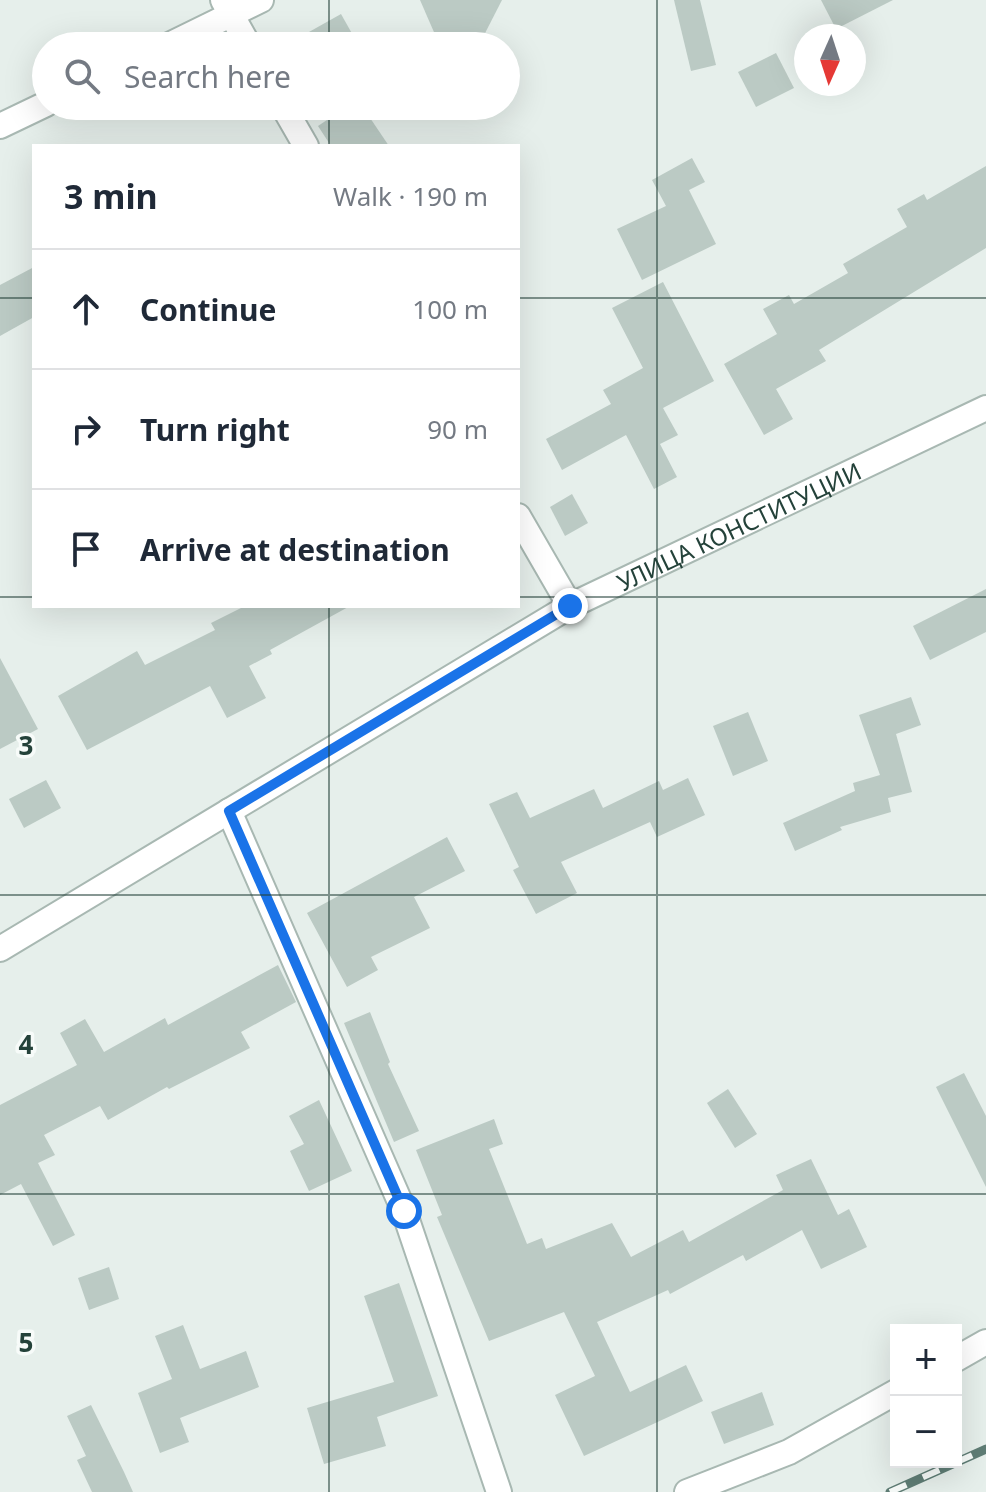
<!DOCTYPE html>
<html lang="en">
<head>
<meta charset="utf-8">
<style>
	:root { --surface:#fff; --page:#f6f6f7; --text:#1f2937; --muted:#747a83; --line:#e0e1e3 }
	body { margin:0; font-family:"Noto Sans",sans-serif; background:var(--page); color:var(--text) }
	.controls { position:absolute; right:24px; bottom:24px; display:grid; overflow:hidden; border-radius:0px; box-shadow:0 8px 32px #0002 }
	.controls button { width:72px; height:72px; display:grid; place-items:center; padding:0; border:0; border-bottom:2px solid var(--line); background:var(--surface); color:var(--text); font:40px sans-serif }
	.compass { position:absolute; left:794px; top:24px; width:72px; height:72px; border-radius:50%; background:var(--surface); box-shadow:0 8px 32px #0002; rotate:183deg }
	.stop { position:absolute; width:24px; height:24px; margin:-18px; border:6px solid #1a73e8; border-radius:50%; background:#fff }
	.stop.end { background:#1a73e8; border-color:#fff; box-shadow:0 2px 8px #0008 }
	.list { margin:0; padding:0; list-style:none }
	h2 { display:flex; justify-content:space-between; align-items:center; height:104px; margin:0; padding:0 32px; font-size:34px }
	h2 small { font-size:26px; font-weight:400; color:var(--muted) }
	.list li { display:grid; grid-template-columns:52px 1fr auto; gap:24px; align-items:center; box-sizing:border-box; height:120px; padding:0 32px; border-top:2px solid var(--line) }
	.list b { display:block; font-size:30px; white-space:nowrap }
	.list em { font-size:26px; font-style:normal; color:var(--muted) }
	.icon { flex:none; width:44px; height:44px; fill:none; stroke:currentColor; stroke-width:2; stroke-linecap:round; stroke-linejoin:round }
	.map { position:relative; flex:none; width:986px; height:1492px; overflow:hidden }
	.search { position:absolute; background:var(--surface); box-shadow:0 8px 32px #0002; left:32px; top:32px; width:488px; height:88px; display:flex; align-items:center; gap:20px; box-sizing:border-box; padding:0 28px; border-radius:44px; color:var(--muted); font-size:30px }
	.panel { position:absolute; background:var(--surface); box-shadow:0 8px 32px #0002; left:32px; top:144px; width:488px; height:464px; border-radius:0px }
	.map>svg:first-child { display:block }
	.building { fill:#bbcac4 }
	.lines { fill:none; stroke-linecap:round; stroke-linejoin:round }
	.minor-casing { stroke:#a8b8b2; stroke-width:28 }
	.minor { stroke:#fff; stroke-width:24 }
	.rail-casing { stroke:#5f7d75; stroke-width:9 }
	.rail { stroke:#f7fbf9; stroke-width:6; stroke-dasharray:18; stroke-linecap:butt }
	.route { stroke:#1a73e8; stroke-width:10 }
	.grid { fill:none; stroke:#24423a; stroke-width:2; stroke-opacity:0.55 }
	.labels { text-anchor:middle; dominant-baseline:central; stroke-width:7; stroke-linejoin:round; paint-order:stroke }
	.street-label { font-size:24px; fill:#24423a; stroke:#f7fbf9 }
	.grid-label { font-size:26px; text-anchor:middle; font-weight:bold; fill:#24423a; stroke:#f7fbf9; stroke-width:7; stroke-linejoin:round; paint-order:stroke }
</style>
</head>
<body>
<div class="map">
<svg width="986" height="1492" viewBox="0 0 986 1492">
	<rect width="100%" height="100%" fill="#e6efeb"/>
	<g class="building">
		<path d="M420,0H502L480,43L472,46H440Z"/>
		<path d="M674,0H700L716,65L691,71Z"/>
		<path d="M821,0H893L836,29Z"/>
		<path d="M341,14L359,46H284Z"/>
		<path d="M776,53L794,88L756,107L738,72Z"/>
		<path d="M348,106H362L389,146H331L318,126Z"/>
		<path d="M692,158L705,182L689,190L716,244L642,280L617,229L666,206L652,180Z"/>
		<path d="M986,166V248L819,350L826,361L776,389L793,419L764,435L724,364L777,334L763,309L789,295L794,304L848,273L843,264L907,227L897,209L924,194L927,200Z"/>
		<path d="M34,267V317L0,336V285Z"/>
		<path d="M663,282L714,381L663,408L678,435L660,444L677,477L654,489L626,435L562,470L546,439L611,404L603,390L643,368L612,308Z"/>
		<path d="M572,494L588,523L565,536L550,507Z"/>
		<path d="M986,589V632L930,660L913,626Z"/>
		<path d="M245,606H350L270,650L272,654L249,666L266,698L227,718L210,686L87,750L58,696L137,651L145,665L215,630L211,623Z"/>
		<path d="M0,658L38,729L0,749Z"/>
		<path d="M911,697L921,725L896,734L912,792L888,798L891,812L840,827L842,830L795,851L783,823L855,791L853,783L880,775L859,715Z"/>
		<path d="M748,712L768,761L733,776L713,726Z"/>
		<path d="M688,778L705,815L657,837L650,822L561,862L577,893L536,914L513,870L519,867L489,804L517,792L530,818L594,789L603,808L659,781L663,790Z"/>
		<path d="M46,780L61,808L24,828L9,799Z"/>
		<path d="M447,837L465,871L414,897L430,928L371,957L378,970L347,987L307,913Z"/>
		<path d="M278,965L296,1002L241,1032L250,1048L169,1089L167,1087L108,1120L100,1106L44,1135L55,1155L38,1163L75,1235L53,1246L21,1184L0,1195V1105L77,1065L60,1033L85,1019L104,1052L165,1018L168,1025Z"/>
		<path d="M370,1012L390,1062L388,1064L419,1131L394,1142L344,1023Z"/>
		<path d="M964,1073L986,1116V1187L936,1087Z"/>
		<path d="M728,1089L757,1134L735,1148L707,1103Z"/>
		<path d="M319,1100L352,1171L309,1191L290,1151L304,1144L289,1116Z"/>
		<path d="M494,1119L503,1144L489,1149L527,1244L542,1238L546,1249L612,1223L631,1257L683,1230L689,1242L783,1190L776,1175L811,1159L838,1215L849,1209L867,1247L821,1269L802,1230L746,1261L743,1255L670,1294L668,1290L597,1322L630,1392L686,1365L703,1401L584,1456L555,1395L595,1376L564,1312L489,1341L437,1217L442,1215L416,1150Z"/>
		<path d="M109,1267L119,1299L89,1310L78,1278Z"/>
		<path d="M399,1283L438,1396L377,1417L386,1446L324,1464L307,1408L394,1382L364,1296Z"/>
		<path d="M183,1325L200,1369L246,1351L259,1387L180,1418L189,1442L160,1453L138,1393L172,1379L155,1336Z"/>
		<path d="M762,1392L774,1425L724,1444L711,1412Z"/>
		<path d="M91,1405L124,1472L133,1492H92L77,1460L86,1456L67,1416Z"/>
	</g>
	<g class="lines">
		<g class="minor-casing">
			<g id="minor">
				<path d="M223,0L249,46"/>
				<path d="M167,46L261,0"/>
				<path d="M283,106L306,146"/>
				<path d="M0,126L46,104"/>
				<path d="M518,516L570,606"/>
				<path d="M229,811L404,1211L499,1492"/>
				<path id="s1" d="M0,949L570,606L986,408"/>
				<path d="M956,1359L986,1342"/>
				<path d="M687,1492L789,1452L896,1392"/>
			</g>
		</g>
		<use href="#minor" class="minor"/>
		<g class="rail-casing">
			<path id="rail" d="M890,1492L986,1449"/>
		</g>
		<use href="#rail" class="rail"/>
	</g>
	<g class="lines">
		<path class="route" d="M404,1211L229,811L570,606"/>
	</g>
	<path class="grid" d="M329,0V46M657,0V1492M329,106V146M0,298H34M518,298H986M0,597H34M518,597H986M329,606V1492M0,895H986M0,1194H986"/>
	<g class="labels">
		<g class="street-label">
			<text stroke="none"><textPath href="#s1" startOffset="852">УЛИЦА КОНСТИТУЦИИ</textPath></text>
		</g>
	</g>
	<g class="grid-label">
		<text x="26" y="755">3</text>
		<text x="26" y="1054">4</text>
		<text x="26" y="1352">5</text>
	</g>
</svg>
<div class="controls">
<button>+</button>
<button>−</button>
</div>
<svg class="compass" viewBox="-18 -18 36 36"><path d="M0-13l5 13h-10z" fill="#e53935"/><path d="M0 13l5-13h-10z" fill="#747a83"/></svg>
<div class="stop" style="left:404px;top:1211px"></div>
<div class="stop end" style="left:570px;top:606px"></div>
<div class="search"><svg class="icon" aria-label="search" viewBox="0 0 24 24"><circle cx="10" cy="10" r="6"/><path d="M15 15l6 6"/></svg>Search here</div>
<section class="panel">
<h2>3 min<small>Walk · 190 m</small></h2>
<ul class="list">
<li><svg class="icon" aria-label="ahead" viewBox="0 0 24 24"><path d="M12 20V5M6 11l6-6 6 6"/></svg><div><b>Continue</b></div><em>100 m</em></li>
<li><svg class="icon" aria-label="right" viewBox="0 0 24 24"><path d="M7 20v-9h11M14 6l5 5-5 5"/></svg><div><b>Turn right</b></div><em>90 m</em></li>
<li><svg class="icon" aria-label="arrive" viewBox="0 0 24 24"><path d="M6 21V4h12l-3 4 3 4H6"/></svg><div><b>Arrive at destination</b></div></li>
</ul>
</section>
</div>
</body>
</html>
